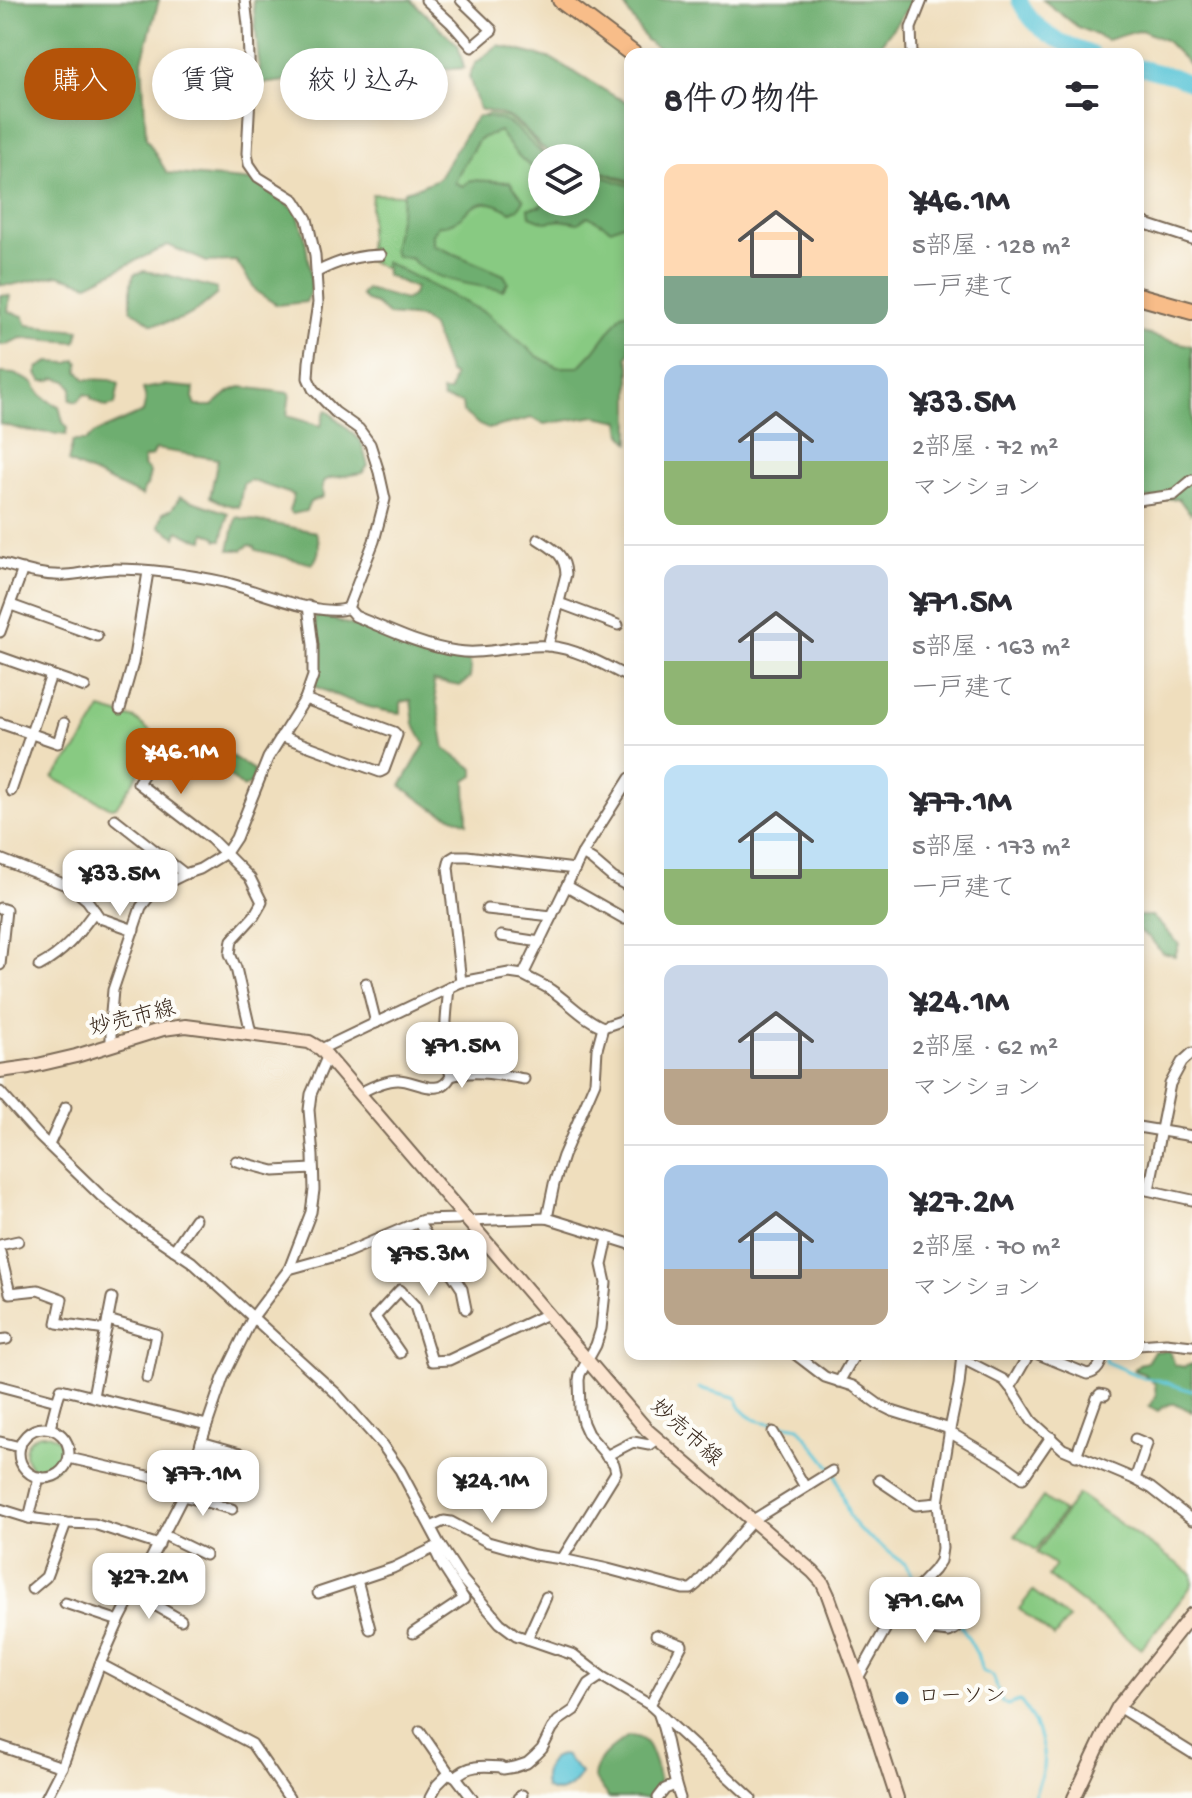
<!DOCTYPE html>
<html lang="ja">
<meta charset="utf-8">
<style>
:root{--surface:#fff;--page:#f2f2f3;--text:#2b2b33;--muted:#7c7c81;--line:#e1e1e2;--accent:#b45309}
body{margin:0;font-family:"Gochi Hand","Klee One",sans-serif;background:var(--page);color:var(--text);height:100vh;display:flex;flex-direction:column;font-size:30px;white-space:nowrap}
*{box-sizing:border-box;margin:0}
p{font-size:26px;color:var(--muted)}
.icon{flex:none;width:44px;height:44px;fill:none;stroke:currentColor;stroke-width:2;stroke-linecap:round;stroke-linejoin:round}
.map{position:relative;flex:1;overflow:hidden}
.sheet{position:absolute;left:624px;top:48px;width:520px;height:1312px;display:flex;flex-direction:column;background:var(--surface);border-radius:16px;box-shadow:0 4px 12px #0003}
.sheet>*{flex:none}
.guide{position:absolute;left:24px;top:48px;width:480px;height:72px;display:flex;gap:16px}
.controls{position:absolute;left:528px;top:144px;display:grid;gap:16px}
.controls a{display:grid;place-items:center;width:72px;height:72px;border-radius:50%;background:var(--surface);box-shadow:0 4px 12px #0003;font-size:40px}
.price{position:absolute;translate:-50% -68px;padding:0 18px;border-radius:16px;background:#fff;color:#222;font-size:26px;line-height:52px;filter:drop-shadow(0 2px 4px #0008)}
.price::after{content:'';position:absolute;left:50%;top:48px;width:24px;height:18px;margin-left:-12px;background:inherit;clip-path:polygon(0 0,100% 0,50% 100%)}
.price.active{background:var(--accent);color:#fff}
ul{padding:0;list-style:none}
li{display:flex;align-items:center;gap:24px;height:200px;padding:0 40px}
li+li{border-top:2px solid var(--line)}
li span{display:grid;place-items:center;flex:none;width:224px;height:160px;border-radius:16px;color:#555}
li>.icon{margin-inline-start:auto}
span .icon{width:96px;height:96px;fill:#fffc;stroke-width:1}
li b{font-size:34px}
h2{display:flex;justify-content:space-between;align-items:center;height:96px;padding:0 40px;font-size:34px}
.pill{padding:0 28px;border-radius:36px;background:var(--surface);box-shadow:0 4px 12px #0003;font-size:28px;line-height:72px}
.pill.active{background:var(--accent);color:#fff}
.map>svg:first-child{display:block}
</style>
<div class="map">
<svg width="1192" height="1798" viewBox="0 0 1192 1798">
<rect width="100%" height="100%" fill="#fdfcf7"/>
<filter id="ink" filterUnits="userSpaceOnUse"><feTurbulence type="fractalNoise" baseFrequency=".0125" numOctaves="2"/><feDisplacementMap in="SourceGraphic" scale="16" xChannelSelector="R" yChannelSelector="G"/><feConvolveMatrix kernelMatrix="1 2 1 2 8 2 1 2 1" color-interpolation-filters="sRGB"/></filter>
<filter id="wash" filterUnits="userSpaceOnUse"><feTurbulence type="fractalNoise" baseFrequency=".006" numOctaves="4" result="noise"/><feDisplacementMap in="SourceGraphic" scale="32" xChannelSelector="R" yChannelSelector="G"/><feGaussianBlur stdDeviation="1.8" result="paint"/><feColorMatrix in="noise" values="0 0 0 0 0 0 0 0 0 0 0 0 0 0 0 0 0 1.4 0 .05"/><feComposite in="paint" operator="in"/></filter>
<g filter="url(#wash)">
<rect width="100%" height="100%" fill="#efdebd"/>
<g fill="#88ca82" stroke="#627a50" stroke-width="2">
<polygon points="488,114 507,118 527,133 543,152 556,158 542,158 542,202 586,202 586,167 630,183 630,339 567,380 482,316 367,260 372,194 435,196 476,121"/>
<polygon points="101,709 135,719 161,740 116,807 111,808 53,778 79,746"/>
<circle cx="44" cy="1453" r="19"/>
<polygon points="1078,1494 1192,1574 1192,1584 1187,1592 1141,1649 1048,1576 1055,1565 1037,1553"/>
<polygon points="1043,1497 1063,1512 1036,1550 1015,1536"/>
<polygon points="1033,1591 1069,1619 1054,1637 1019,1609"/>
</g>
<g fill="#6eae70" stroke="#546c47" stroke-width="2">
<polygon points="0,0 159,0 142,60 146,138 167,173 253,181 297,211 305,237 312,287 306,302 277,305 257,292 236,261 207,262 168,245 88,284 58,275 11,285 0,285"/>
<polygon points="253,0 411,0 458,45 464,68 303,79 261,84"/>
<polygon points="624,0 914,0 873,54 667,54 646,40 625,7"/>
<polygon points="1043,0 1192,0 1192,67 1165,40 1141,30 1107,40 1078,27"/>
<path d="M498,45L552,59L616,97L630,103V181L586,166V158C578,158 568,159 560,157C539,152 529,128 510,118C501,113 489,112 479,109L469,76L475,64Z"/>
<path d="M478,116C486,117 496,118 504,121C522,128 532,149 549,158H542V174C523,164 511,148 499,131L479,139C471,154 461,165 455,183L463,186L470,180L510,182L524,200L518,209L511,212C467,184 468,229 438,225L433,234V245L504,275L508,282L503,290C479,286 427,280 412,259L396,256L393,250L404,191L416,188L438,179L472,123Z"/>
<polygon points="586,171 630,186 630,199 628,201 627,210 630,221 611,229 588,216 578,223 561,220 545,222 530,216 529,208 541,206 543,202 586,202"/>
<polygon points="385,262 486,313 537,356 557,367 579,367 594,351 622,314 630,312 630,352 627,357 630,365 630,443 622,434 620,421 596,416 544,424 532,418 488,429 479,425 463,412 462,403 443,399 442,392 450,392 454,375 449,373 432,327 421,318 388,315 376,304 366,301 361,295 366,289 405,300 413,295 415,288 386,275"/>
<path d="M144,271L167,275L217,289V294C193,315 184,322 152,324L140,315L131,310V284L134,274Z"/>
<polygon points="0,295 10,296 8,311 23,316 27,325 79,330 76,342 21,338 5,345 0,345"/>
<polygon points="1138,332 1192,346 1192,513 1190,514 1179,499 1138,498"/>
<polygon points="76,360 79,363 78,371 85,379 111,380 119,384 115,405 106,407 91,399 91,396 85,394 77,402 70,400 72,388 67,381 56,378 49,381 42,381 37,374 38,368 49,362 69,363"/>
<path d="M0,373L14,374L34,383C38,395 47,401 59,406L63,422L67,427L66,435L24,430L0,424Z"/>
<polygon points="163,385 194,388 193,398 196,406 212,406 230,391 241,387 290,393 287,416 321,426 324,414 327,410 361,441 368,466 362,473 331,478 324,481 322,487 323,497 310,502 306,511 293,514 289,511 294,495 250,480 243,484 239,507 225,504 210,497 218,459 156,449 152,456 144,458 143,466 150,472 147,486 144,489 142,496 68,462 73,441 86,441 95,433 143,412 146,399 143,389"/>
<polygon points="180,497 228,513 222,540 217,540 215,536 205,533 204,540 190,537 178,531 176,537 159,526 163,513 172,509"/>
<path d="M236,517L316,532C320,542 321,555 312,564L256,550L255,547L249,545L242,550H229Z"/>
<path d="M315,614L469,661L471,668L470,678L460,686L433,681L445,749L474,769V776L466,781L467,823L432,808L401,786L425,744L414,724L411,700L401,702V713C370,710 343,699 315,686Z"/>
<polygon points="209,735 217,740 222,750 255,771 251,784 243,787 208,759 211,751 206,742"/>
<polygon points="1138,916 1152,916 1179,944 1175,956 1162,953 1150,938 1138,930"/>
<path d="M1154,1351H1170L1175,1365L1184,1367L1192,1364V1412C1177,1404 1173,1399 1158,1411L1149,1406L1156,1396L1155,1384L1144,1374L1134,1370L1139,1364L1147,1362Z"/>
<path d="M628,1736C635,1736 641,1737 646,1743C651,1749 662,1779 658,1787C657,1791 653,1794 650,1798H608L606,1793L594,1778C595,1758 613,1748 628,1736Z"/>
</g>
<path fill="#5dc6d8" stroke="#4c787b" stroke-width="2" d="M561,1755L565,1756L581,1773C573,1787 560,1798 545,1788C542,1774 545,1759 561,1755Z"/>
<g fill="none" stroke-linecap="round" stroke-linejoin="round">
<g stroke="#5dc6d8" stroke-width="3">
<polyline points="1105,1358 1106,1362 1144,1378 1158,1380 1192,1391"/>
<path d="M700,1388L734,1397L737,1399C745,1428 776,1421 799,1427L835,1473L849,1515L856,1526L862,1532L905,1564L915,1580L929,1586L947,1614L962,1627L977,1654L982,1671L993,1676L1002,1702L1007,1705L1020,1701C1034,1718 1046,1745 1043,1767C1041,1777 1037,1788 1034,1798"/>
</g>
<g stroke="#5dc6d8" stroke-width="16">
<path d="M1019,0C1034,32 1060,43 1092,54"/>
<polyline points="1138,67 1173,76 1192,84"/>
</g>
</g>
</g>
<g filter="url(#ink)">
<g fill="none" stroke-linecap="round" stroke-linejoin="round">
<defs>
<g id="street">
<polyline points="245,0 248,25 250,95 247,153 249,164 258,177 295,200 307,219 315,255 318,303 309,362 308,378 313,389 335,412 359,429 370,444 379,472 385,499 374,541 348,608"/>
<polyline points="426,0 452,24 472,47 492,30 461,0"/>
<polyline points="912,54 911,28 922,0"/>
<polyline points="1138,219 1149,225 1192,239"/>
<path d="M317,272C336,262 359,255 381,255"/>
<polyline points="1138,500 1174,495 1192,480"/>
<path d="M538,539C553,549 565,554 566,574L548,646"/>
<path d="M0,563C21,569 44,577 66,575C82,574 98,569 114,569C148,569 191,575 224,582C253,589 322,619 348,608"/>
<polyline points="559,603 618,625"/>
<polyline points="11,605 97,636"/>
<path d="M348,608L355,616C387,629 421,646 456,651C487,656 518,643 549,646C578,649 604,665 630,678"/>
<polyline points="0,632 23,569"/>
<polyline points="0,657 85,687"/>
<polyline points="120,709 133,663 148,572"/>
<polyline points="0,723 58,743 64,723"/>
<polyline points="281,736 380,772 384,770 397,735 394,732 305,699"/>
<polyline points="201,764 167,738 138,783 211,839 250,878 262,902 254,916 232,940 230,954 236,968 251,1033"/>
<polyline points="11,791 51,675"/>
<polyline points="115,819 185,874"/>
<polyline points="582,854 592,860 613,878 630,887"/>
<polyline points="0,859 71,887 87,900 100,918 134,930"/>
<polyline points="567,886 625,919"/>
<polyline points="0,908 6,910 0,965"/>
<polyline points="487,909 552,916"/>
<polyline points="501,936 540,942"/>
<path d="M39,966C65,952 78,934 95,911"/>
<path d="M523,975C532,980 542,984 551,990C569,1002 583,1019 603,1027L630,1018"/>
<polyline points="461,982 448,867 450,859 455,856 467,856 575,869"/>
<polyline points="366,983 376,1023"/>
<polyline points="111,1045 111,1013 113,990 141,907 155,889 185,874 200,869 226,853 236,838 268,758 305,699 313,676 313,645 308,606"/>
<polyline points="321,1049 461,982 509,973 523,975 582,854 630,778"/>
<path d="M451,1076C475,1069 500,1075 524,1079"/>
<polyline points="0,1092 40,1137 101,1196 137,1225 192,1262 337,1394 383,1446 400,1470 440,1545 462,1579 500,1623 516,1635 574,1655 601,1676 650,1705 751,1798"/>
<path d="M360,1093C371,1087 385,1080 398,1080C416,1080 439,1099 451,1076C442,1048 446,1016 449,988"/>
<polyline points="1138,1127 1192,1136"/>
<polyline points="49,1145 66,1107"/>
<polyline points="236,1161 274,1171 313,1169"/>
<polyline points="1138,1188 1192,1200"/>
<polyline points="1149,1190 1170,1084 1182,1062 1192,1053"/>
<polyline points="547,1218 554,1184 563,1156 595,1082 597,1049 603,1027"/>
<polyline points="468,1221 547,1218 630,1244"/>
<polyline points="418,1222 462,1289 466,1309"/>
<polyline points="608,1238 602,1265 606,1283 601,1329 596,1345 580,1374 579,1380 580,1409 583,1423 588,1434 614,1464 616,1472 562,1559 608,1569 683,1589 691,1589 697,1584 753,1520 832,1471"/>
<polyline points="0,1245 18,1241"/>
<polyline points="174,1250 195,1219"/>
<polyline points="0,1252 10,1293 38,1290 62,1299 57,1323 106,1330"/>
<polyline points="289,1269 343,1254 423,1220 458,1219 464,1216"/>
<polyline points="108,1320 156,1334 147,1378"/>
<polyline points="0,1340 7,1339"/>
<polyline points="1138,1345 1166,1343 1192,1346"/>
<polyline points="400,1353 375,1317 400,1290 415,1306 432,1361 449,1360 547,1314"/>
<polyline points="795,1354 825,1377 853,1386 878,1404 892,1411 950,1429"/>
<path d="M1038,1354L1087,1374C1098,1373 1101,1363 1104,1354"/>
<polyline points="961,1358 1004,1380 1013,1391 1032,1421 1063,1449 1132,1478 1151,1488 1192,1520"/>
<polyline points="839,1382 855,1354"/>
<polyline points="0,1386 57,1401 61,1389 207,1425"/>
<polyline points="1010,1387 1029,1354"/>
<polyline points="93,1396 112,1298"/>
<circle cx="44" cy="1453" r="25"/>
<polyline points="50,1428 57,1401"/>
<polyline points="773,1432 805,1487"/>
<polyline points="949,1432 1002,1463 1023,1478 1051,1437"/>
<polyline points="1135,1439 1147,1444 1135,1479"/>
<polyline points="0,1442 20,1447"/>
<polyline points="201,1442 240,1453"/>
<polyline points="606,1456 633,1442 649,1445 657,1439"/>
<polyline points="1076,1456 1097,1398 1100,1394 1105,1395"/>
<polyline points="69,1458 187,1485"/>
<polyline points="879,1480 916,1505 938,1503"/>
<polyline points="183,1496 232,1509"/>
<polyline points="0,1509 29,1518 66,1523 94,1524 159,1545"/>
<polyline points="29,1518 39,1477"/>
<polyline points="431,1527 444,1521 451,1522 488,1542 534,1555 562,1559"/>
<polyline points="164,1535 205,1555"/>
<polyline points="357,1580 370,1629"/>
<polyline points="32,1589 46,1577 66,1523"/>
<polyline points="134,1593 181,1620"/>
<polyline points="318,1593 393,1568 440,1545"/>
<polyline points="65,1603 119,1621"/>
<polyline points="892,1616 932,1630 949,1632 955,1629"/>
<polyline points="413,1633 464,1599 442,1565 434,1548"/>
<polyline points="527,1639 546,1597"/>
<polyline points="100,1664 252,1744 289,1798"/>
<polyline points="858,1678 896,1610 934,1570 940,1561 942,1548 938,1503 950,1429 959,1385 962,1354"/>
<polyline points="650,1705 682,1645 656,1635"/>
<polyline points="1118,1707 1192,1753"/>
<path d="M659,1715C669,1742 670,1771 680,1798"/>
<polyline points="420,1731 449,1773 456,1777 472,1798"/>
<polyline points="0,1746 62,1767"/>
<path d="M456,1777C468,1764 485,1766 501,1767L503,1769L515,1767L527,1763L536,1755L542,1749L552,1729L558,1721L574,1710L589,1684L601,1676"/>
<polyline points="46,1798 62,1767 100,1664 119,1621 183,1496 223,1378 253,1317 289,1269 311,1212 314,1190 313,1156 309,1110 311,1094 328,1055"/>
<polyline points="430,1798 437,1785 449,1773"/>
<polyline points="518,1798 522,1795"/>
<polyline points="658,1798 665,1789 675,1785"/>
</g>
<g id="secondary">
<polyline points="0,1071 29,1067 76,1056 163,1029 186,1026 309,1042 321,1049 647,1430 813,1572 822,1582 828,1595 858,1678 897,1798"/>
<polyline points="1074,1798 1109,1724 1118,1707 1192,1614"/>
</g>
<g id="highway">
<polyline points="561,0 633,54"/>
<polyline points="1138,296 1192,311"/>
</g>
</defs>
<use href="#street" stroke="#7a6956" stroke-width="13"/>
<use href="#secondary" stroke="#7a6956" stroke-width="16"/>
<use href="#highway" stroke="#7a6956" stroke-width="20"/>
<use href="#street" stroke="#fff" stroke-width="9"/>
<use href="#secondary" stroke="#fce5d0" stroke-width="12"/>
<use href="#highway" stroke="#f8bd89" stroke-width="16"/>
</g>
</g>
<circle fill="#1f6fb2" stroke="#fdfcf7" stroke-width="3" cx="902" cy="1698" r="8"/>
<g text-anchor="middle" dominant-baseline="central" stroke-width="8" stroke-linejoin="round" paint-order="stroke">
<g font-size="22" fill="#3b2a1e" stroke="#fdfcf7">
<text transform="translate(133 1020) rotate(-14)">妙売市線</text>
<text transform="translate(685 1434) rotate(42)">妙売市線</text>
</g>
<g font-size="22" fill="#3b2a1e" stroke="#fdfcf7" text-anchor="start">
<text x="918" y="1698">ローソン</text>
</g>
</g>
</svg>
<div class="controls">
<a><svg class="icon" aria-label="layers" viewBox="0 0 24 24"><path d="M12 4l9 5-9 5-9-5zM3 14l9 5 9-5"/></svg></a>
</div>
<b class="price active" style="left:181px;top:796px">¥46.1M</b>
<b class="price" style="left:120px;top:918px">¥33.5M</b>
<b class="price" style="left:462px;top:1090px">¥71.5M</b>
<b class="price" style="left:429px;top:1298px">¥75.3M</b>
<b class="price" style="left:203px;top:1518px">¥77.1M</b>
<b class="price" style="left:492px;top:1525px">¥24.1M</b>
<b class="price" style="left:149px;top:1621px">¥27.2M</b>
<b class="price" style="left:925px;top:1645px">¥71.6M</b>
<div class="guide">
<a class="pill active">購入</a>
<a class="pill">賃貸</a>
<a class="pill">絞り込み</a>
</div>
<section class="sheet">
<h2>8件の物件<svg class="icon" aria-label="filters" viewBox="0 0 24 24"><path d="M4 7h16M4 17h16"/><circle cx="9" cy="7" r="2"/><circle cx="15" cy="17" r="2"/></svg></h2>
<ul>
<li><span style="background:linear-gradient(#ffd9b3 70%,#7fa58c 0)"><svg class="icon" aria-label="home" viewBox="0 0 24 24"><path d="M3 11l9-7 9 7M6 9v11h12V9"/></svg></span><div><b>¥46.1M</b><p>5部屋 · 128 m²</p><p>一戸建て</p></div></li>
<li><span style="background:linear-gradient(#a9c7e8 60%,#8fb573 0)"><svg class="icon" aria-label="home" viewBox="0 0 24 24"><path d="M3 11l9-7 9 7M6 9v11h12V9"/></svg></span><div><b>¥33.5M</b><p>2部屋 · 72 m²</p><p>マンション</p></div></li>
<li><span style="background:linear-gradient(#c9d6e8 60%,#8fb573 0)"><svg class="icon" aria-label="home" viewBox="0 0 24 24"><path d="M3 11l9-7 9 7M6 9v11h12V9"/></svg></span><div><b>¥71.5M</b><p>5部屋 · 163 m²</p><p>一戸建て</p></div></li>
<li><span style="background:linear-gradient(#bfe0f5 65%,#8fb573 0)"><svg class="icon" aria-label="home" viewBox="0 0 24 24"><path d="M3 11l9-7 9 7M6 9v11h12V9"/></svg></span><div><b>¥77.1M</b><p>5部屋 · 173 m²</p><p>一戸建て</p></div></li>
<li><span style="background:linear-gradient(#c9d6e8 65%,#b9a48a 0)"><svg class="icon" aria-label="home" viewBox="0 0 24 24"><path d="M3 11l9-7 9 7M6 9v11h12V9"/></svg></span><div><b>¥24.1M</b><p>2部屋 · 62 m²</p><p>マンション</p></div></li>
<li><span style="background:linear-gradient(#a9c7e8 65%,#b9a48a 0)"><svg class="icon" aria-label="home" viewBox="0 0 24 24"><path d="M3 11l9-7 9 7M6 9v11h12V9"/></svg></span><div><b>¥27.2M</b><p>2部屋 · 70 m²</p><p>マンション</p></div></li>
</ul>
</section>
</div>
